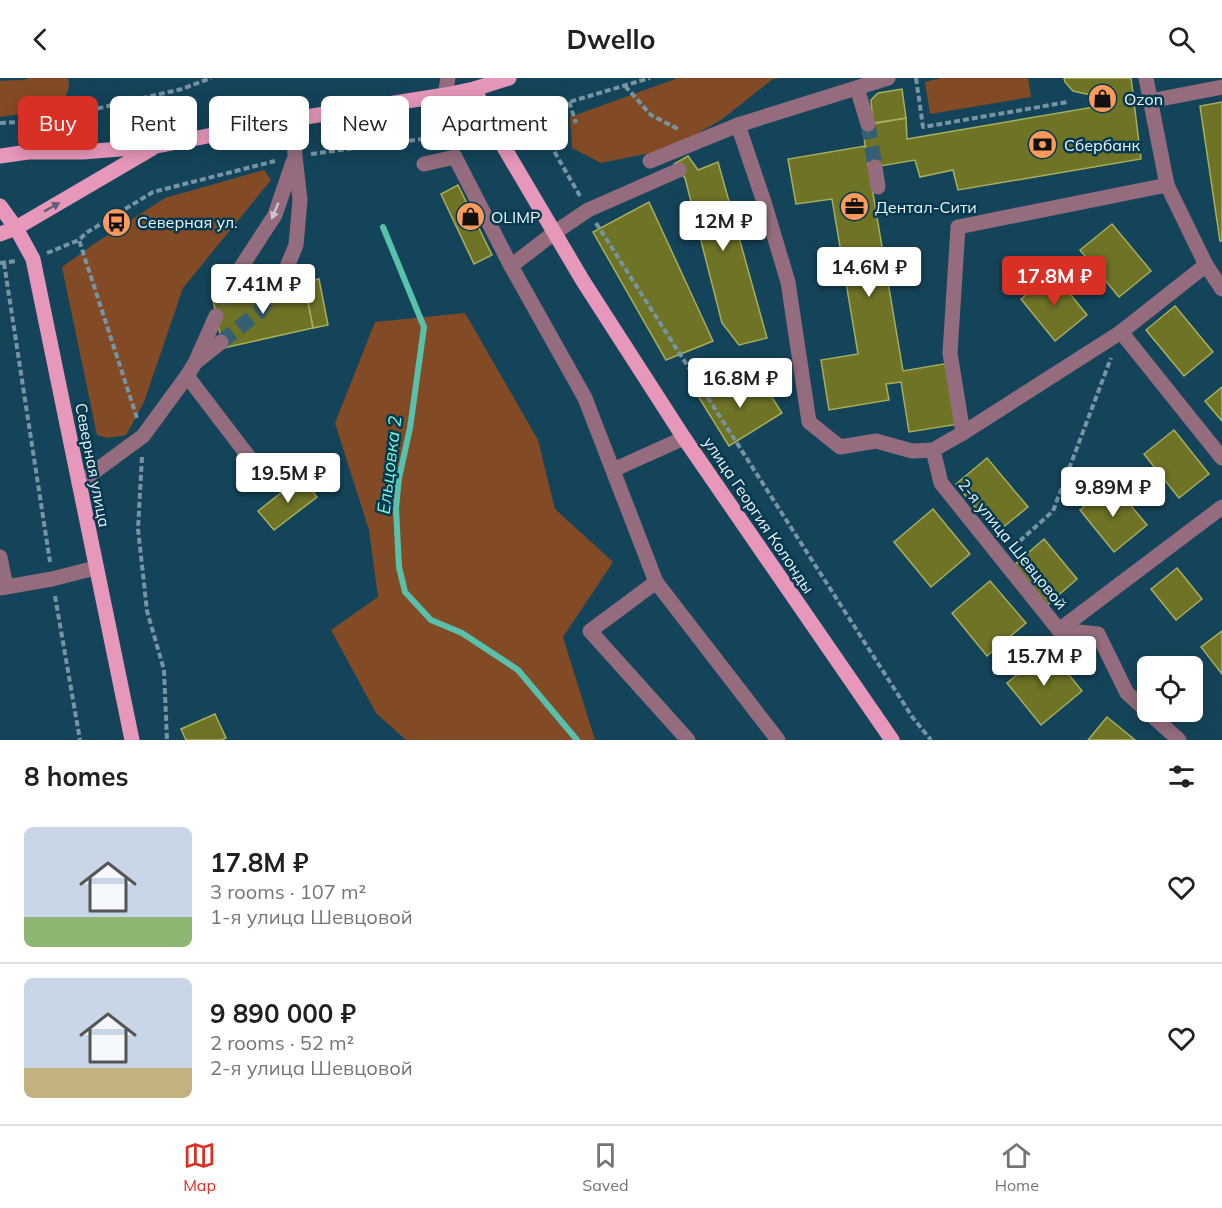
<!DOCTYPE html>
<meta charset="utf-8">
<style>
:root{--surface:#fff;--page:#f2f2f2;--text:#202124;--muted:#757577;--line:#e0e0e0;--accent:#d93025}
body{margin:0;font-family:Mulish,sans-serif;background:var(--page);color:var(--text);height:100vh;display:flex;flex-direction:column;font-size:22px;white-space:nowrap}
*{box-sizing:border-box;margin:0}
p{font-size:20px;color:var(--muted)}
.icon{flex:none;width:33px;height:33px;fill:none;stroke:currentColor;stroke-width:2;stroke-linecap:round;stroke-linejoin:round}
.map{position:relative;height:662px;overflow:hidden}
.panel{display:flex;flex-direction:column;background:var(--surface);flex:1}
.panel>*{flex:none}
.guide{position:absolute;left:18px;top:18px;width:600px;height:54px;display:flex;gap:12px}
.buttons{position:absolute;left:1137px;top:578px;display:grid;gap:12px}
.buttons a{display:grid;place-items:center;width:66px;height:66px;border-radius:9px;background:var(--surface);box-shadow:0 3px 15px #0003;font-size:30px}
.price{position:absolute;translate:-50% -51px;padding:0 14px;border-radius:6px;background:#fff;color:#222;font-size:20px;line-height:39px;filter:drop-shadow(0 2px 3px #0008)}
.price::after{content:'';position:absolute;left:50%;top:36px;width:18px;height:14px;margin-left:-9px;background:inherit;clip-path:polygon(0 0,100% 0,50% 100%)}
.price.selected{background:var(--accent);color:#fff}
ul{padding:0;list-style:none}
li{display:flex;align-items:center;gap:18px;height:150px;padding:0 24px}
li+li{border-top:2px solid var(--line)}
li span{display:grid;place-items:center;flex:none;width:168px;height:120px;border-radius:9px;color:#555}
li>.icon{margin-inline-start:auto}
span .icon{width:72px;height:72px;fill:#fffc;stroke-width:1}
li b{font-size:26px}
h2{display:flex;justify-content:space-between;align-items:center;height:72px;padding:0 24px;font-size:26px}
.chip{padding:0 21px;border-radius:9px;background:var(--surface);box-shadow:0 3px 15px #0003;font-size:21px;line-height:54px}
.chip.selected{background:var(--accent);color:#fff}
header{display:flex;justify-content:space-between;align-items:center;height:78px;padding:0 24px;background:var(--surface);font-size:27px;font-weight:700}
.dock{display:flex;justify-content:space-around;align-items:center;height:84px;border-top:2px solid var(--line);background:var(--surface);font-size:16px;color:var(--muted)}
.dock a{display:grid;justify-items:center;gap:3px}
.dock .selected{color:var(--accent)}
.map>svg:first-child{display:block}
</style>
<header><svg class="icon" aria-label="back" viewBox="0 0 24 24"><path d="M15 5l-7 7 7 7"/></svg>Dwello<svg class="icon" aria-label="search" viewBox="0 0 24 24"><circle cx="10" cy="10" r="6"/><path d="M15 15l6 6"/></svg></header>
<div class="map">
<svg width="1222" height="662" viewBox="0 0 1222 662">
<rect width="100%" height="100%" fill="#14445a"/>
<g fill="#834b25">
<path d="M29,0H68L69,9L65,21L51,23L36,34L0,39V3C10,1 21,4 29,0Z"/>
<polygon points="678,0 781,0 773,1 721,42 670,71 601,85 572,70 570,39"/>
<polygon points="941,0 1028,0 1031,19 930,36 925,4"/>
<polygon points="264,92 271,102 183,210 144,324 126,357 108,360 97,357 62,189 94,166 165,120"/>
<polygon points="465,235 538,362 555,431 613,484 563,559 595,662 406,662 376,635 331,552 378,519 369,452 335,345 375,244"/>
</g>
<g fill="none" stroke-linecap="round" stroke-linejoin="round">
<polyline stroke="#57c1ac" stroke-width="6" points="383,149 424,249 410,350 399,400 396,430 399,489 405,514 431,542 462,555 518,592 577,662"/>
</g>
<g fill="#6f7326" stroke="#a8ae5c" stroke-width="1.5">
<polygon points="1064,0 1131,0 1141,81 958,112 953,92 920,99 915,82 869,90 862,48 906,40 907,61 1100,28 1098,15 1086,16 1073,13 1065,4"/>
<polygon points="902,11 906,40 873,45 871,22 878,15"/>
<polygon points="1222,24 1222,163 1220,163 1200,28"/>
<polygon points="865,68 903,293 949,285 959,346 909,354 901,304 886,306 889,322 829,332 821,282 858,276 832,121 796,126 788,81"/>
<polygon points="688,78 698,92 718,84 767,260 739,267 722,245 685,100 674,86"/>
<polygon points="458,107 492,177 474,186 441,116"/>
<polygon points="649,124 713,263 666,282 593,154"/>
<polygon points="1112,146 1151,193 1119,219 1080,172"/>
<polygon points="1053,195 1087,237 1055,263 1021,221"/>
<polygon points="319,201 328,247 313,250 304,204"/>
<polygon points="304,204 313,250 223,270 213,222"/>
<polygon points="1175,228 1213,274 1184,298 1146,252"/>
<polygon points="759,299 782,335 729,368 698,318 712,309 737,313"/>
<polygon points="1222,309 1222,343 1205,323"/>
<polygon points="1174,352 1209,396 1179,420 1144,376"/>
<polygon points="987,380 1028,429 996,455 956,406"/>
<polygon points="301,399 317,419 274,452 258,433"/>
<polygon points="1112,405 1147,447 1114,474 1080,432"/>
<polygon points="933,431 970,476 931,509 894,464"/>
<polygon points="1044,461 1077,501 1046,528 1013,488"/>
<polygon points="1177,490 1202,521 1176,542 1151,511"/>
<polygon points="990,503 1026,545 987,578 952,535"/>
<polygon points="1222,553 1222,596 1201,569"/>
<polygon points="1048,571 1082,613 1041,647 1007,605"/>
<polygon points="215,636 226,660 222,662 186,662 181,651"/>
<polygon points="1107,639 1135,662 1088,662"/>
</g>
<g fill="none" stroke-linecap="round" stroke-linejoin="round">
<g stroke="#355f72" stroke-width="15" stroke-dasharray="15 8" stroke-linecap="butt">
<polyline points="868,46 875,89"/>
<polyline points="221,264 259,234 276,210"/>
</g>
<g stroke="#7694a2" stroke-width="4" stroke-dasharray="6 3" stroke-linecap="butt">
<polyline points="916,0 923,49 1068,24"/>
<polyline points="625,8 651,37 680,52"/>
<polyline points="569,24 576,45"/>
<polyline points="0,45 43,43 182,11 211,0"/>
<polyline points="311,76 459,56 481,63"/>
<polyline points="580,118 543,54 553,33 569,24 650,0"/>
<polyline points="596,145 913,640 931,662"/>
<polyline points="47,175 79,162"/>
<polyline points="0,185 17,183"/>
<polyline points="4,185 50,484"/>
<polyline points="137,340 79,162 86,155 153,114 275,83"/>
<polyline points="142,379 138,451 147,533 164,592 167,662"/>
<polyline points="1013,469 1053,433 1111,280"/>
<polyline points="55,518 80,662"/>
</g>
<g stroke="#946c7d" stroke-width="15">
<polyline points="888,0 738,47 764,124 788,204 809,344 840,369 876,363 912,373 933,372 963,355 950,275 958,149 1167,107"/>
<polyline points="1146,0 1167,107 1206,187 1222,211"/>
<polyline points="857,10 868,46"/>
<polyline points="445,17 448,0"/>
<polyline points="1150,23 1222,9"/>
<polyline points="650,83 738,47"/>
<polyline points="424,86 455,79 511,188 585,320 656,504 778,662"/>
<polyline points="875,89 878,109"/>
<polyline points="1206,187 1121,254 1222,380"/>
<polyline points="511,188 554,155 588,132 679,92"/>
<polyline points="232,203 282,201"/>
<polyline points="276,210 282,201 296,167 300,122 295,78 293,41"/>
<polyline points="224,220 232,203 275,137 293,84"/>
<polyline points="197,283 221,264"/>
<polyline points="187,298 255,387"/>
<polyline points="963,355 1121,254"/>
<polyline points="933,372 941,405 1059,552 1098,556 1127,615 1179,662"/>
<polyline points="613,392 684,360"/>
<polyline points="79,405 143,358 187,298 195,285 216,238"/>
<polyline points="0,479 6,509"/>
<polyline points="656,504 590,553 688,662"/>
<polyline points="0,510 52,501 95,490"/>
<polyline points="1059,552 1222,429"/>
</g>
<g stroke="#e797ba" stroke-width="15">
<polyline points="474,11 505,71 583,203 684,360 892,662"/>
<polyline points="0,78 28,74 83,74 157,68 293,41 445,17 474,11 509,0"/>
<polyline points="0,128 16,150 33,181 132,662"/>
<polyline points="0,156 16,150 151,71"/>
</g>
</g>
<defs><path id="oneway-solid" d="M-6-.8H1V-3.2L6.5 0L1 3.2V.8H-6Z" transform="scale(1.5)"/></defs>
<use fill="#5f5f7a" href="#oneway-solid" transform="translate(52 129) rotate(-29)"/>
<use fill="#cec5ce" href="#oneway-solid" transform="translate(275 133) rotate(113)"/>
<defs>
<symbol id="shop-disc" viewBox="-11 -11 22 22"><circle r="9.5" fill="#ff9b5a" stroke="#05394f"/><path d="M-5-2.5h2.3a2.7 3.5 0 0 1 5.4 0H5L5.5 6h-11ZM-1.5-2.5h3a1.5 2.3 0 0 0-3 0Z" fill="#111"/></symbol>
<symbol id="bank-disc" viewBox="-11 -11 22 22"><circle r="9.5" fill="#ff9b5a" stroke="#05394f"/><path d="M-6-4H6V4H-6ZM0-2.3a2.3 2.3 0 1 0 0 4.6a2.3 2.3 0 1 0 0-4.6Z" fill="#111"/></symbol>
<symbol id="office-disc" viewBox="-11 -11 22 22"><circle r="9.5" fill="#ff9b5a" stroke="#05394f"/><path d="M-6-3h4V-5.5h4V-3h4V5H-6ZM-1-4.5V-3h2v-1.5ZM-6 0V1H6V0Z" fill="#111"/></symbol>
<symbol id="bus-disc" viewBox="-11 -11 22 22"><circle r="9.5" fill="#ff9b5a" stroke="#05394f"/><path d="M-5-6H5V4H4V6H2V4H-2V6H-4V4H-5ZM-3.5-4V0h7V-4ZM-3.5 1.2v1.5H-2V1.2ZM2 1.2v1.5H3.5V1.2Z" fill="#111"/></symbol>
</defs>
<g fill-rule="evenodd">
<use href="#shop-disc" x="1086" y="4" width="33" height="33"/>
<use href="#bank-disc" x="1026" y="50" width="33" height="33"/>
<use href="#office-disc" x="838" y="112" width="33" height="33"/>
<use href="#shop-disc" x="454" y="122" width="33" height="33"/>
<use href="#bus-disc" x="100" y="128" width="33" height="33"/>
</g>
<g text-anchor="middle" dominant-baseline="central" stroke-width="5" stroke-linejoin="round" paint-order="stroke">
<g font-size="16" fill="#edf5fa" stroke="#05394f" text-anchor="start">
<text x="1124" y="21">Ozon</text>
<text x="1064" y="67">Сбербанк</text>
<text x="875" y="129">Дентал-Сити</text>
<text x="491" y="139">OLIMP</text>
<text x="137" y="144">Северная ул.</text>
</g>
<g font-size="16" fill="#edf5fa" stroke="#05394f">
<text transform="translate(93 387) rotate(79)">Северная улица</text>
<text transform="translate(759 437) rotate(56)">улица Георгия Колонды</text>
<text transform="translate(1013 466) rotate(51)">2-я улица Шевцовой</text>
</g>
<g font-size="18" font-style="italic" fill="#7efad6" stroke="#05394f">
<text transform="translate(389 387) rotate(-83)">Ельцовка 2</text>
</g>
</g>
</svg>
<div class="buttons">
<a><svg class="icon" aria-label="locate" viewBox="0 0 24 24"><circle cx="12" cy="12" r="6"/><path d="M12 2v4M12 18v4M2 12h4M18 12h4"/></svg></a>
</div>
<b class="price" style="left:723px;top:174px">12M ₽</b>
<b class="price" style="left:869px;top:220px">14.6M ₽</b>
<b class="price selected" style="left:1054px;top:229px">17.8M ₽</b>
<b class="price" style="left:263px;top:237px">7.41M ₽</b>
<b class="price" style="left:740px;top:331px">16.8M ₽</b>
<b class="price" style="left:288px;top:426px">19.5M ₽</b>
<b class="price" style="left:1113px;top:440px">9.89M ₽</b>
<b class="price" style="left:1044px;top:609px">15.7M ₽</b>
<div class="guide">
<a class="chip selected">Buy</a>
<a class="chip">Rent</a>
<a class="chip">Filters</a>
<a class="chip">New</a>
<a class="chip">Apartment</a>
</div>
</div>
<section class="panel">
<h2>8 homes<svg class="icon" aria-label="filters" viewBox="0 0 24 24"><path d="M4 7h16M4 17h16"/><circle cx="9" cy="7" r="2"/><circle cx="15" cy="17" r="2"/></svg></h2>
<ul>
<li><span style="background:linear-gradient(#c9d6e8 75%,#8fb573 0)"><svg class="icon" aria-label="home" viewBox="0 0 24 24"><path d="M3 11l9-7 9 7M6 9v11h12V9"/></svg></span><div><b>17.8M ₽</b><p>3 rooms · 107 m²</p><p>1-я улица Шевцовой</p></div><svg class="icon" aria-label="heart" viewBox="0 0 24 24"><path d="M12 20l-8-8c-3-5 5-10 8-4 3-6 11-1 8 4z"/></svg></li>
<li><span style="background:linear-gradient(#c9d6e8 75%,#c2b280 0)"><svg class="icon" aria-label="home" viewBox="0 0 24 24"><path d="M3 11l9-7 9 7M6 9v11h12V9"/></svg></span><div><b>9 890 000 ₽</b><p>2 rooms · 52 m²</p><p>2-я улица Шевцовой</p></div><svg class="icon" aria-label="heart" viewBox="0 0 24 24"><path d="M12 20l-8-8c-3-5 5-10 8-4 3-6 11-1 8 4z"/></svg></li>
</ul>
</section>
<nav class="dock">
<a class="selected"><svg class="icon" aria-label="map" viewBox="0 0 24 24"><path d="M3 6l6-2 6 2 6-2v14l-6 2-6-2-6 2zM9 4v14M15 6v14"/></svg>Map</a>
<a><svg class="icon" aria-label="saved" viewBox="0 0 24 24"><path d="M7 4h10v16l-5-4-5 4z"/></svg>Saved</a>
<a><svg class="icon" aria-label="home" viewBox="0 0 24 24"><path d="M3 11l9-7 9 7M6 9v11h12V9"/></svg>Home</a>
</nav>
